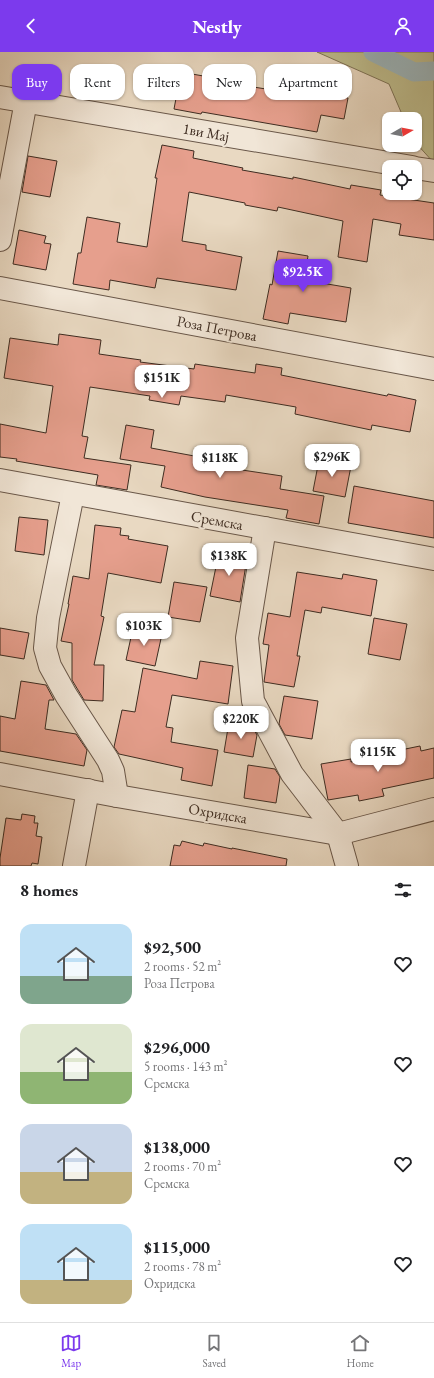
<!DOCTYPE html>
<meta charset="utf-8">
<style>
:root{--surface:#fff;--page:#f2f2f2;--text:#202124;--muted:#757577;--line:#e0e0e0;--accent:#7c3aed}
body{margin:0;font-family:"EB Garamond",serif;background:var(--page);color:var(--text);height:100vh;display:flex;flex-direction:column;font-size:15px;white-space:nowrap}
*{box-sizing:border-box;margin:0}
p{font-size:13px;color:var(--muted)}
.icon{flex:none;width:22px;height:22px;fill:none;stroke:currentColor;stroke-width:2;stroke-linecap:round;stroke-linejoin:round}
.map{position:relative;height:814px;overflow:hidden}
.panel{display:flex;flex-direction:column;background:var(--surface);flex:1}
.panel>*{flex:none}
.top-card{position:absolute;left:12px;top:12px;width:410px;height:36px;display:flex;gap:8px}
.needle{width:26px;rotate:81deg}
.fabs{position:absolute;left:382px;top:60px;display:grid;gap:8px}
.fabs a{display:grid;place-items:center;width:40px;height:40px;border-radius:8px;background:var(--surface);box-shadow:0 1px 3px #0004;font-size:20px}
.price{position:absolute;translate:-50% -34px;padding:0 9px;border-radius:8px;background:#fff;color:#222;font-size:13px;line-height:26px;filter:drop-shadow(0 1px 2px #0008)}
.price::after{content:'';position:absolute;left:50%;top:24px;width:12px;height:9px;margin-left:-6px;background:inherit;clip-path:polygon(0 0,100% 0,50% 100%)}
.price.selected{background:var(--accent);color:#fff}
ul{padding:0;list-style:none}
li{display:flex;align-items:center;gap:12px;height:100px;padding:0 20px}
li span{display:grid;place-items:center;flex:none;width:112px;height:80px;border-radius:12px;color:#555}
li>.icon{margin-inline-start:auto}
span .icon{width:48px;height:48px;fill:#fffc;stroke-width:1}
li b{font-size:17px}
h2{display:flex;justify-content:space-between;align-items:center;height:48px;padding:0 20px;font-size:17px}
.pill{padding:0 14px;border-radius:12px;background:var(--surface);box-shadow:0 1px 3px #0004;font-size:14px;line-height:36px}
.pill.selected{background:var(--accent);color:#fff}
header{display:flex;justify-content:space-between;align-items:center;height:52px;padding:0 20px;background:var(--accent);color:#fff;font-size:18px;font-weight:800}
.tab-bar{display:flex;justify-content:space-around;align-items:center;height:56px;border-top:1px solid var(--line);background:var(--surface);font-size:11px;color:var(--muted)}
.tab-bar a{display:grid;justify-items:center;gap:2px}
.tab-bar .selected{color:var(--accent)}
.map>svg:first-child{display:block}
</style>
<header><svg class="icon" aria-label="back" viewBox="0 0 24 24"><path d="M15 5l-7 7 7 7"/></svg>Nestly<svg class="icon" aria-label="person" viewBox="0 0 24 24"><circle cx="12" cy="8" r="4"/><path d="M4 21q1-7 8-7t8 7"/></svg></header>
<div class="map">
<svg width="434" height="814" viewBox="0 0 434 814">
<rect width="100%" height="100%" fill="#e9d9c2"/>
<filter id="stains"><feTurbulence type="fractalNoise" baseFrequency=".005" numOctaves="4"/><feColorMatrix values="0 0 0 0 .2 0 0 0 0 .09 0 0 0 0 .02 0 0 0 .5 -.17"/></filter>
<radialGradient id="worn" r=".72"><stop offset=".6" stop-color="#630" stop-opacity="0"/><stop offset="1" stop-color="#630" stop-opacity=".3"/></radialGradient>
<polygon fill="#bebd8e" stroke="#7e7458" points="317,0 434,0 434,111 415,90 415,67 404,67 389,32"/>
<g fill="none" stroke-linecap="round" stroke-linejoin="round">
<polyline stroke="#9cb7be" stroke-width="19" points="373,0 414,20 434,19"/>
</g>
<g fill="#e69f8d" stroke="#3e2c21">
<polygon points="181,20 220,27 221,21 249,27 247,34 304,43 305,38 348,46 344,67 321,63 317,80 202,60 201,62 174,57"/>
<polygon points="162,93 194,99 193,106 243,116 242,118 293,127 293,125 350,137 351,133 381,138 380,143 434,151 434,188 399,183 401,172 373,167 367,210 338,205 343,169 278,155 277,159 245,153 245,151 189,140 182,189 206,193 206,198 242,205 236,238 157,226 155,236 110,228 109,238 73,232 78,201 81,201 87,165 120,171 117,190 147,195 157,126 155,126"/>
<polygon points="28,104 57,109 50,145 22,140"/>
<polygon points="19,178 46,184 44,191 51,192 46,218 13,212"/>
<polygon points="278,199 308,204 304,228 351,236 346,270 290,261 288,272 263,267 270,232 272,233"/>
<polygon points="59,282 101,288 99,302 141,308 140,310 194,317 195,312 255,321 256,312 282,316 281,323 387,344 388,342 416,348 410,380 372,373 371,378 295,362 296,355 226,343 225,350 181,344 179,353 149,348 150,344 90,335 82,384 88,385 84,406 131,413 127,438 96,433 98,423 16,409 17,407 0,405 0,372 46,381 53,334 4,326 10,286 58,293"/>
<polygon points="126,373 154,378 151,396 243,413 242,418 282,424 280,437 324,444 319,472 286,466 288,458 205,445 161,435 165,414 120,407"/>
<polygon points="319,408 351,414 345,445 313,439"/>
<polygon points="354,434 434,449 434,486 348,471"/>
<polygon points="19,465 48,468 44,503 15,499"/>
<polygon points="95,473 121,476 120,483 129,484 128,487 168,494 161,531 108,521 101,564 104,565 94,613 104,613 103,649 84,648 72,628 72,591 61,589 69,552 68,552 73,524 89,527"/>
<polygon points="219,500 247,506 240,550 210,544"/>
<polygon points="297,520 342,527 343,522 377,528 371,564 322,555 321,561 305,558 297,604 300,604 294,635 264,630 269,593 263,592 268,561 290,565"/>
<polygon points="174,530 207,535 200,570 168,565"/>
<polygon points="374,566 407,572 400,608 368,602"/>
<polygon points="0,576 29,581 24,607 0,603"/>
<polygon points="133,576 162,582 155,614 126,608"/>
<polygon points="200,609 233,614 228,652 172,643 166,675 173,676 171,690 218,698 212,734 181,728 183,716 119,702 114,695 122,658 135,660 143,616 197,627"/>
<polygon points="21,629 46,633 54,648 49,648 45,677 76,682 87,698 84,714 0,699 0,664 15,667"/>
<polygon points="284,644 318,649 312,687 285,683 279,672"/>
<polygon points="229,670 252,674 257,683 253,705 224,700"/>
<polygon points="420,694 421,699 434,696 434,726 382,737 384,744 359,749 358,743 328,748 321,712 351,707 351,710 387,703 386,701"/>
<polygon points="248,713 275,717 280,725 276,751 244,746"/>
<polygon points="22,762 35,764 34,771 38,771 36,784 42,785 38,812 32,811 31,814 0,814 0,806 6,766 21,768"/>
<polygon points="182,789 203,794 204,791 232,797 232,796 287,807 286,814 170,814 174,793 180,794"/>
</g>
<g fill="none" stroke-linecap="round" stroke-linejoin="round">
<defs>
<g id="minor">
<polyline points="0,45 412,115"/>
<polyline points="415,116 434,119"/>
<polyline points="0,188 26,49"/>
<polyline points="0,236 434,317"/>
<polyline points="0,428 434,507"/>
<polyline points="73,442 48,566 45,596 50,614 66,643 108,708 113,719 117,744"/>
<polyline points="265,476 247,586 253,649 292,722 338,782 347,814"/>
<polyline points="0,722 117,744 338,782 434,757"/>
<polyline points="74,814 88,738"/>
</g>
</defs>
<use href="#minor" stroke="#695749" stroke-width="24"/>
<use href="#minor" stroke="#f1e6d7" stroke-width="22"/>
</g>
<g text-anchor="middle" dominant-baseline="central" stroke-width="4" stroke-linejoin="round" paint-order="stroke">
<g font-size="15" fill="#3e2c21" stroke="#f1e6d7">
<text transform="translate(206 80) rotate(10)">1ви Мај</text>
<text transform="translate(217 276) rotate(11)">Роза Петрова</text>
<text transform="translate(217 468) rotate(10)">Сремска</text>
<text transform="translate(218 761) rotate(10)">Охридска</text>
</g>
</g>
<rect width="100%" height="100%" filter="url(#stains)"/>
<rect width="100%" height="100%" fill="url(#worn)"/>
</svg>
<div class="fabs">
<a><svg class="needle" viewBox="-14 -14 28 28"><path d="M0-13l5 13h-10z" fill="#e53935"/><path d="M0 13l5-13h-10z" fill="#757577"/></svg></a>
<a><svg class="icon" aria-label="locate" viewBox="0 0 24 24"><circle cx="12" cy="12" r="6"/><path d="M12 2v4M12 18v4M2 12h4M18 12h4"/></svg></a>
</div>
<b class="price selected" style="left:303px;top:241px">$92.5K</b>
<b class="price" style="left:162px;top:347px">$151K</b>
<b class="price" style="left:332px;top:426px">$296K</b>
<b class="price" style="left:220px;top:427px">$118K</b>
<b class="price" style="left:229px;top:525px">$138K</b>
<b class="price" style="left:144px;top:595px">$103K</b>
<b class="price" style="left:241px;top:688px">$220K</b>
<b class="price" style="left:378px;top:721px">$115K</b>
<div class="top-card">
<a class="pill selected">Buy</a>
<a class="pill">Rent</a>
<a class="pill">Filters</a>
<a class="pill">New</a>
<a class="pill">Apartment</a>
</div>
</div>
<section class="panel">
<h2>8 homes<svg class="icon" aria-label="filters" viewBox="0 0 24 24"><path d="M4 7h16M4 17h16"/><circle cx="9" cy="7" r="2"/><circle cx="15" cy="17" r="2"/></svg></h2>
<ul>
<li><span style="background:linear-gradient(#bfe0f5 65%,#7fa58c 0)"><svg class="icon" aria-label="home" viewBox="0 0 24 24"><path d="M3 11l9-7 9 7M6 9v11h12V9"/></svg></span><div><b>$92,500</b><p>2 rooms · 52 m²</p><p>Роза Петрова</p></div><svg class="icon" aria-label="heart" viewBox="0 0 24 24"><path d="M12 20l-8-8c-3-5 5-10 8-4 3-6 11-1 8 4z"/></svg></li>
<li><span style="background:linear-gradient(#dfe7d0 60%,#8fb573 0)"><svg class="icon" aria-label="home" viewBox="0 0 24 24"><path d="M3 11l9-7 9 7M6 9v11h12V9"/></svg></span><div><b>$296,000</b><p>5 rooms · 143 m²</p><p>Сремска</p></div><svg class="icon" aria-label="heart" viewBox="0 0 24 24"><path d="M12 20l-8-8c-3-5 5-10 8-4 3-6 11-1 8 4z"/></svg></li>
<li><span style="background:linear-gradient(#c9d6e8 60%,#c2b280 0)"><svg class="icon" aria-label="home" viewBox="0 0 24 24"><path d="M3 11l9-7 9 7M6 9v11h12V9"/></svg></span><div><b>$138,000</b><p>2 rooms · 70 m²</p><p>Сремска</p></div><svg class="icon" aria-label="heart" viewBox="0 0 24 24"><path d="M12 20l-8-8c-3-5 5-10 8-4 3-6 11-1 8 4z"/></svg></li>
<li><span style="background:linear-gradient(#bfe0f5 70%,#c2b280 0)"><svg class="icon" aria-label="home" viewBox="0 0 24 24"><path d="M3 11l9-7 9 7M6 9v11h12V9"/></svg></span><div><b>$115,000</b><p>2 rooms · 78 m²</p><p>Охридска</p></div><svg class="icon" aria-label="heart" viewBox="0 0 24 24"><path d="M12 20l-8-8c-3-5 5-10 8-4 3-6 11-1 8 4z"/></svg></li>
</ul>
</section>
<nav class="tab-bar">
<a class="selected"><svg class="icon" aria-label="map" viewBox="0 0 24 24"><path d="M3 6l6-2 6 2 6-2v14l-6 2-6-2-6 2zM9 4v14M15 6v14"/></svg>Map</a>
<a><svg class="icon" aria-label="saved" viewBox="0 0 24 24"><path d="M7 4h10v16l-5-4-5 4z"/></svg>Saved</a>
<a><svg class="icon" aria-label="home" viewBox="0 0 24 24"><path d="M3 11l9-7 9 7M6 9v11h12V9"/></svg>Home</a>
</nav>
